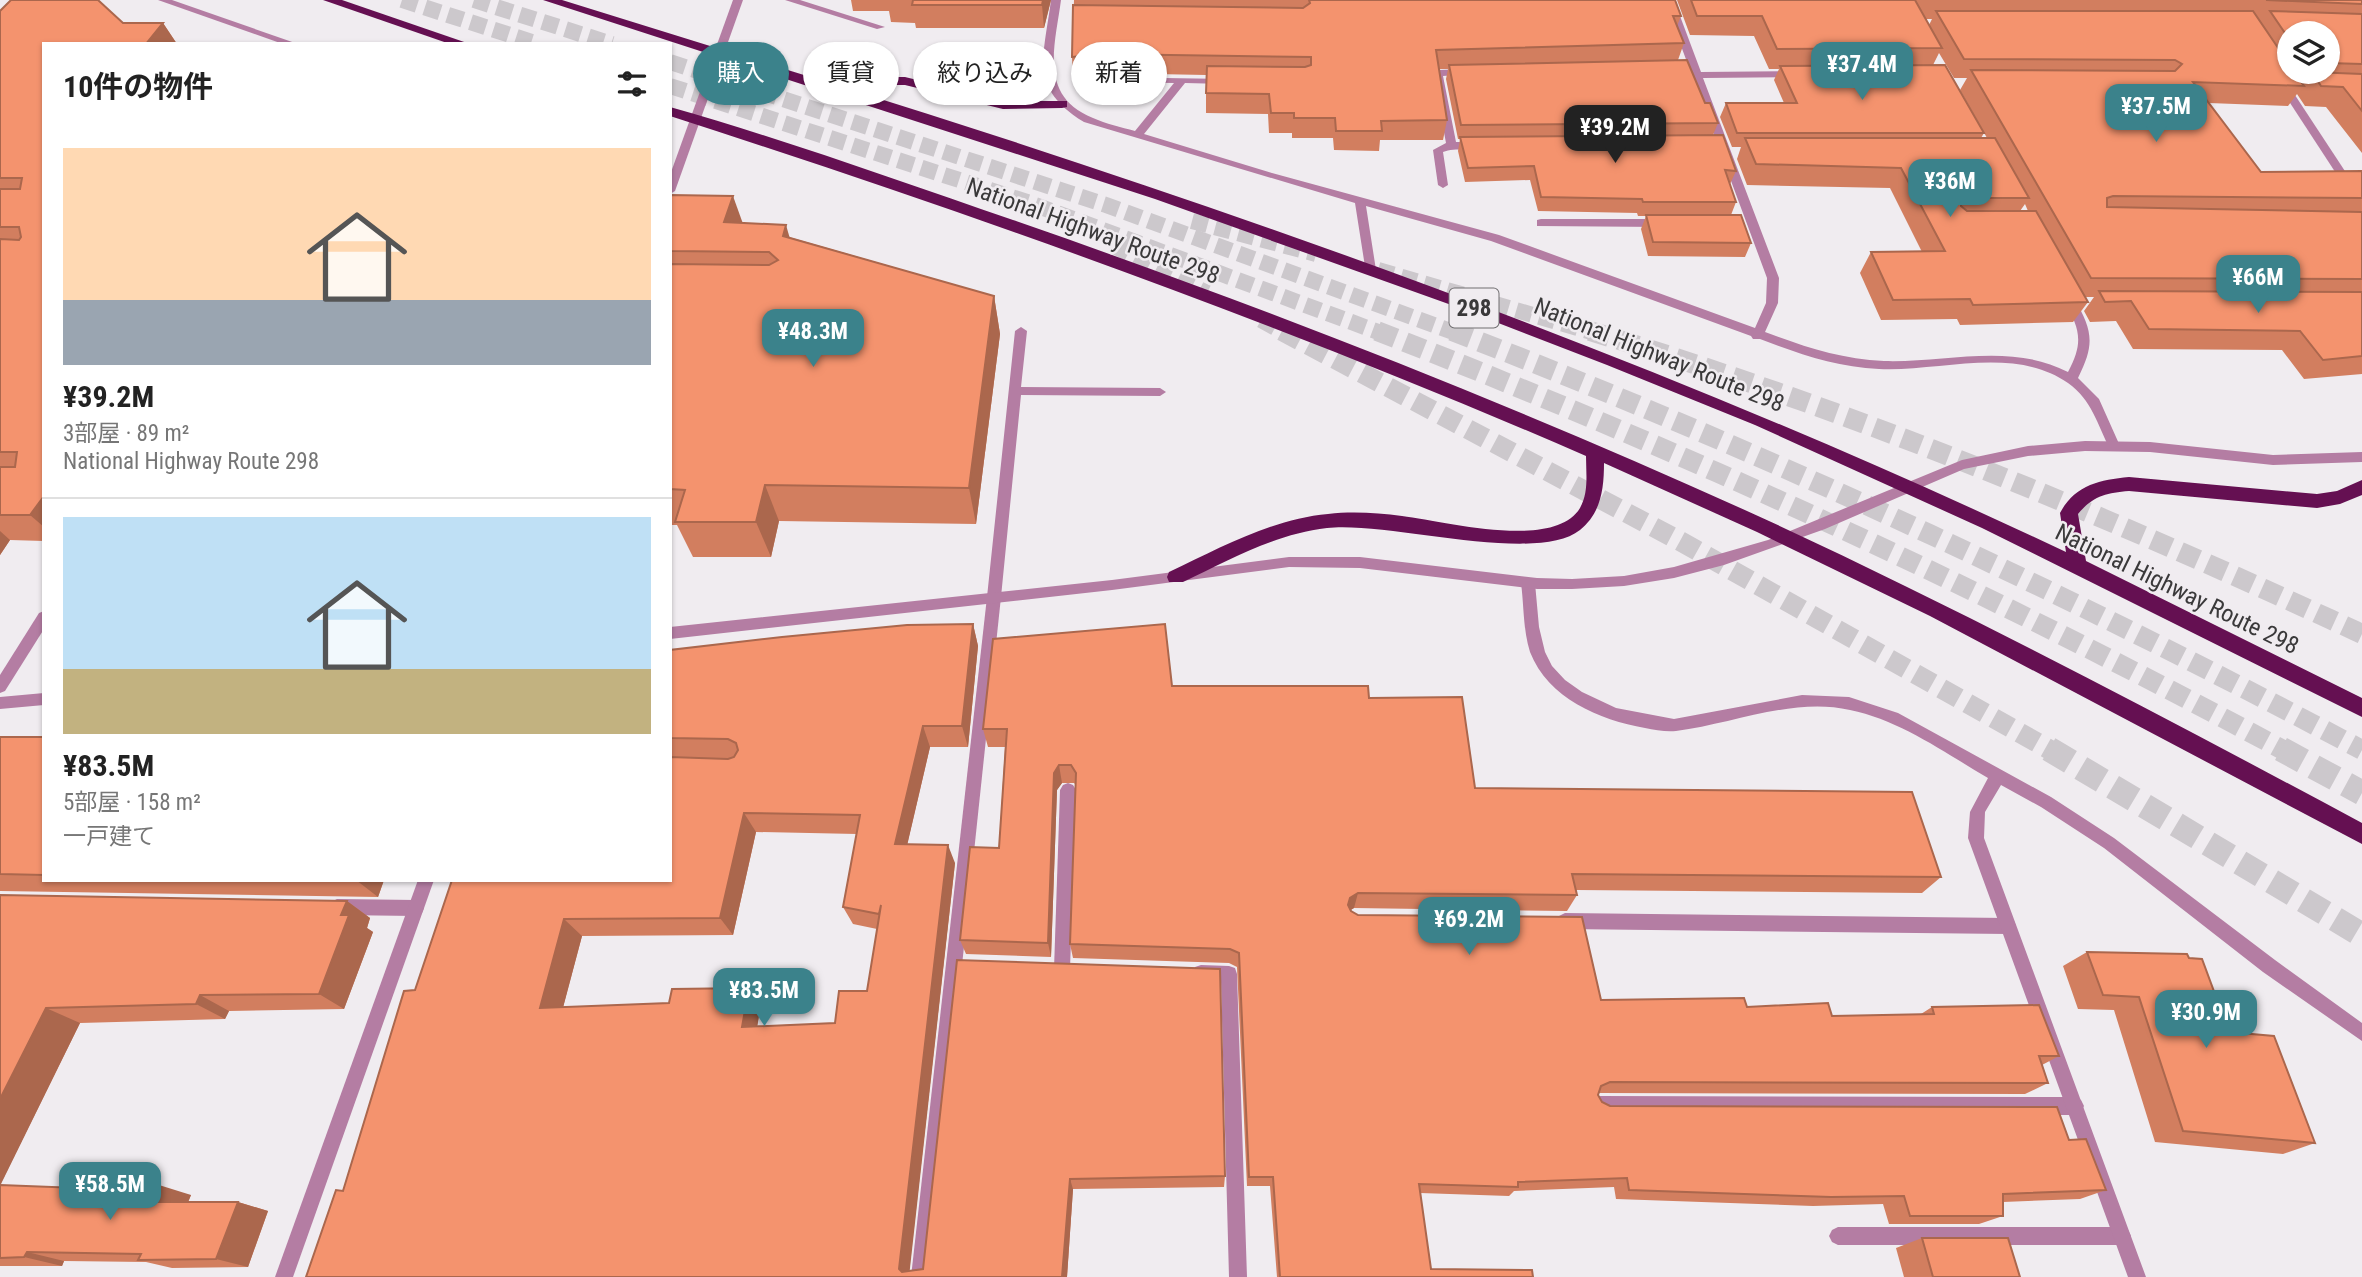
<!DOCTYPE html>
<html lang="ja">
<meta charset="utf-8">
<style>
:root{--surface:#fff;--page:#f6f6f6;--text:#222;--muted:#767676;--line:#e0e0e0;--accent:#3b828b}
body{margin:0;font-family:"Roboto Condensed","Noto Sans JP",sans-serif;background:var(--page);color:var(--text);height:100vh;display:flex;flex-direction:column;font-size:26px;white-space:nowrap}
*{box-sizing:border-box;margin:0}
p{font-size:23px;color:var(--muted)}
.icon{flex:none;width:38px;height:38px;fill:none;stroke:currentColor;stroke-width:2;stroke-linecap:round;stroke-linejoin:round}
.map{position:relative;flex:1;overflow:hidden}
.sheet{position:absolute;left:42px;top:42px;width:630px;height:840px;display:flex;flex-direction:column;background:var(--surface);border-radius:0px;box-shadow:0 2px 5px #0004}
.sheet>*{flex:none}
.hud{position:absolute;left:693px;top:42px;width:665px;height:63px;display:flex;gap:14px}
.controls{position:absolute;left:2277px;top:21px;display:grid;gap:14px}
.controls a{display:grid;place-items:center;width:63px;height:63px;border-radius:50%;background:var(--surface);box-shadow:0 2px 5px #0004;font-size:35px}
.price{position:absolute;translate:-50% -60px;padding:0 16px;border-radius:14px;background:var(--accent);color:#fff;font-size:23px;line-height:46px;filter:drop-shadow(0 2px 4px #0008)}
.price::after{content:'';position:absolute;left:50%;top:42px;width:21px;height:16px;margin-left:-10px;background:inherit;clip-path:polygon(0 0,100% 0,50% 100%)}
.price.active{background:#222;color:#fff}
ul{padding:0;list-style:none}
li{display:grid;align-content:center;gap:14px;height:371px;padding:0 21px}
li+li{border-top:2px solid var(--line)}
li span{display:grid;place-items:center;height:217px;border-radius:0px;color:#555}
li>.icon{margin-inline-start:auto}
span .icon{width:126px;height:126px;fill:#fffc;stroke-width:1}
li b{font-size:30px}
h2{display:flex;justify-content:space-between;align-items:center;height:84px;padding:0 21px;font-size:30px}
.pill{padding:0 24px;border-radius:32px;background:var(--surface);box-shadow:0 2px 5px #0004;font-size:24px;line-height:63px}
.pill.active{background:var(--accent);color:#fff}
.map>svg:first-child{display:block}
</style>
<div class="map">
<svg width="2362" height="1277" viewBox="0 0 2362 1277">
<rect width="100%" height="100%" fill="#f0ecf0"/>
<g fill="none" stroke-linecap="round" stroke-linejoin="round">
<g stroke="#ccc8cc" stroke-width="16" stroke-dasharray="16 8" stroke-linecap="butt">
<polyline points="402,0 538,44"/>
<polyline points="474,0 612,44"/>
<polyline points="670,62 1106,205 1456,333"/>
<polyline points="670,86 1030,203 1381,333"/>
<polyline points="1192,221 1316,254"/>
<polyline points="1114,246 1207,293"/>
<polyline points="1378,270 1595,333"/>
<polyline points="1261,320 1285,333"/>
</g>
<g stroke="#ccc8cc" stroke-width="20" stroke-dasharray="20 10" stroke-linecap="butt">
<polyline points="1282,331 1680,541 2052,751"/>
<path d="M1377,331C1688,452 1990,592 2285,751"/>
<path d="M1452,331C1765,451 2066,593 2362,750"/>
<path d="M1590,331C1855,411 2111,517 2362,634"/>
</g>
<g stroke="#ccc8cc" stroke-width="25" stroke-dasharray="25 12" stroke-linecap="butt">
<polyline points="2049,749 2362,935"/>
<polyline points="2281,749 2362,793"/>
</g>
<g fill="#b47da3" fill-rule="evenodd">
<polygon points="994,591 999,593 1001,597 929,1277 911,1277 987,597 989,593"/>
<polygon points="1068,783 1073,785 1076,790 1070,969 1068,975 1062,977 1056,975 1054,969 1060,790 1063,785"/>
<polygon points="337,899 416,900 422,903 424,908 422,913 416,916 337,915 331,912 329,907 331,902"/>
<polygon points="1565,913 2008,918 2014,921 2016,926 2014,931 2008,934 1565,929 1559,926 1557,921 1559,916"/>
<polygon points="1201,965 1229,966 1235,968 1237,974 1247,1277 1229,1277 1221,982 1195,979 1193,973 1195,967"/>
<polygon points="1598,1096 2075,1097 2081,1100 2084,1106 2081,1112 2075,1115 1598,1114 1592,1111 1589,1105 1592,1099"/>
<polygon points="1838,1227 2122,1227 2128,1230 2131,1236 2128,1242 2122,1245 1838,1245 1832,1242 1829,1236 1832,1230"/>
</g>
<g fill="#b47da3" fill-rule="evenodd">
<polygon points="158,0 172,0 298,44 283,44"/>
<polygon points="733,0 743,0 675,191 670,194 670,175"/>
<polygon points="785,0 800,0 885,27 877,29"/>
<path d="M1051,0H1061C1055,46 1038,96 1093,118C1106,124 1121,127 1135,131L1174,83L1103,82L1098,79L1099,77L1229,79V83L1225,84L1185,83L1144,134L1272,173L1499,235L1755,328L1766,303L1767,278L1664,0H1674L1701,72L1795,71L1800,74L1795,77L1703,78L1779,278L1778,303L1765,332C1805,347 1840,359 1884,361C1946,363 2010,342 2068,372C2084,342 2080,329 2064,301L2066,298H2074C2093,331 2095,344 2078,378L2099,399L2120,446L2114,451L2110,449C2097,424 2092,400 2068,383C2014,345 1939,372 1879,369C1836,367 1799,354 1760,339H1753L1751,336L1491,241L1366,206L1376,270L1374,273H1366L1355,203L1084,122C1028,88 1044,56 1051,0Z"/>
<path d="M1466,69L1471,72L1469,74L1443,76L1456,142H1477L1482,145C1472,152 1456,147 1443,152L1448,185L1443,188L1438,185L1433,150L1446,143L1433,73L1438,70Z"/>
<polygon points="1541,219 1662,219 1667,223 1662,227 1537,226 1537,220"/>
<polygon points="1021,327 1027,331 1021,387 1160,388 1166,392 1160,396 1021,395 1001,597 999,601 989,601 987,597 1015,331"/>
<path d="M1528,578L1533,579L1535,583L1539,627L1545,652L1552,666L1565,680L1582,692L1616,708L1674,719L1802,695L1849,697L1898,713L2051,797L2114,838L2275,960L2362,1023V1041L2263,972L2104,848L2041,807L2001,785L1985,812L1984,838L2146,1277H2128L1968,838L1970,812L1988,778C1945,753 1900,720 1850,710C1793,697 1733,724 1676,731C1666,732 1655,730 1645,728C1599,720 1548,698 1530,652C1523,630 1524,605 1521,583L1523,579Z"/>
<polygon points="44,611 44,629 5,691 0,693 0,675 39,613"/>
<polygon points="418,880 434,880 293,1277 275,1277"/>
</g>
<g fill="#b47da3" fill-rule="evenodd">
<polygon points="2284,83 2289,86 2362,197 2362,208 2358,207 2279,86"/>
<polygon points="2085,441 2150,442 2273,455 2362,452 2362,462 2273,465 2150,452 2085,451 2028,456 1964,469 1825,529 1724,565 1674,578 1624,586 1572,589 1537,589 1360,568 1289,567 1112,590 670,639 670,627 1112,580 1289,557 1360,557 1537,578 1572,579 1624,576 1674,567 1768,540 1962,460 2028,446"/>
<polygon points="44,693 44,705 0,709 0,697"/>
</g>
<g fill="#651052" fill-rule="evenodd">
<polygon points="323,0 342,0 470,44 450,44"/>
<path d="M543,0H562L820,80L826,77H905L1003,101H1067V107L1062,108L1003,109L905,85H836C1256,216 1668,364 2066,552L2060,513C2075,485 2099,480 2129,477L2317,494L2337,491L2362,480V495L2340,504L2317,508L2129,491C2106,493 2093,496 2078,514L2086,561L2362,698V717L1982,528L1755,425L1607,365L1457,307L1155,199Z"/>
<path d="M670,107C786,140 899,181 1013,220C1269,309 1522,408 1769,521C1970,614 2166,718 2362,823V844L1930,616L1757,532L1604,463C1604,489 1601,513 1580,530C1536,565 1389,521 1327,528C1275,534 1229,560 1183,582H1169L1167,577L1169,572C1220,548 1272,519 1328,514C1353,511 1378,513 1402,516C1444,521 1554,551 1580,508C1589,492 1586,473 1586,456C1287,326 980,216 670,116Z"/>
</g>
</g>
<g fill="#d27e5f" fill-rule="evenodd">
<polygon points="851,0 1051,0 1044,28 916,28 915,23 891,22 889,11 853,11"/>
<polygon points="1074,0 1675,0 1681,16 1677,26 1684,43 1678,60 1718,123 1713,135 1736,171 1730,184 1736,202 1731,215 1751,243 1745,257 1648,256 1641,229 1646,216 1638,216 1637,213 1538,211 1530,180 1465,182 1458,151 1460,139 1458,139 1446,79 1448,69 1439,69 1447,120 1443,140 1380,140 1379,151 1334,150 1333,138 1292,138 1292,133 1269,133 1268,114 1206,113 1206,75 1103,73 1073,77 1072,57"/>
<path d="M1677,0H2362V153L2326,107L2305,106L2297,94L2288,106L2209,103L2261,172H2362V374L2304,379L2282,350L2133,349L2116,321L2090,322L2084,311L2094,297H2086L2088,302L2073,322L1960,325L1957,319L1881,320L1860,273L1871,252H1922L1890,188L1747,185L1737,159L1741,147H1732L1720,117L1726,103H1784L1774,80L1779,69H1769L1754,36L1690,35ZM1926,19H1932L1929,25ZM2289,33H2328V72H2289ZM1939,53L1954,78H1967L1960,90L1987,138H1981L1984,133L1933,65ZM2025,204L2028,211H2020Z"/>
<polygon points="0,11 123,23 163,23 177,44 44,44 44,541 10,540 0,555"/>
<polygon points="670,195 743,223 789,237 994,296 1000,334 976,524 779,521 771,557 693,557 677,525 670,525"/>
<path d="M973,624L978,646L968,747H930L907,845L955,863L909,1271L923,1269L957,960L1225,1176L1224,1187L1073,1189L1067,1277H306L343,1191L415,990L452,880H670V650ZM756,832L857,834L843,907L853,924L877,929L867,991L835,1023L757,1026L761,1003L749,988L669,1003L563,1007L582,936L733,935Z"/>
<polygon points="1172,686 1369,698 1475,788 1941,877 1922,893 1576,890 1577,895 1567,911 1354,908 1350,910 1358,915 1601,1000 1747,1007 1832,1016 1921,1014 1932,1007 2059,1056 2042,1065 2048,1083 2025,1094 1599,1093 1598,1095 1602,1102 1610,1106 2069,1140 2106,1190 2080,1199 2003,1202 2003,1216 1979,1224 1889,1224 1883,1204 1813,1206 1616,1199 1614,1187 1514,1191 1509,1196 1420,1193 1431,1269 1533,1277 1277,1277 1270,1186 1247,1186 1237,967 1229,963 1073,958 1070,944 1076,785 1074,783 1062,783 1057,790 1051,957 966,954 960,940 999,848 1005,747 988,747 983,729"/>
<polygon points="0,737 44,737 44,880 384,880 378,897 0,891"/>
<polygon points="0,895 347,901 370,918 367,928 373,932 344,1009 229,1011 225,1019 80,1023 0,1185 191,1195 188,1202 238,1202 268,1211 248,1267 172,1268 146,1262 64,1261 62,1266 0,1266"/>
<polygon points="2087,952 2189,958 2229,1032 2315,1143 2283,1154 2155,1142 2114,1010 2078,1009 2063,966"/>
<polygon points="1922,1238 2020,1277 1904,1277 1896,1248"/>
</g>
<g fill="#ab674d">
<polygon points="1043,0 1051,0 1044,28 1042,5"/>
<polygon points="163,23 177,44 146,44"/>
<polygon points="733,196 747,235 724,222"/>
<polygon points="786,225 797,263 783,236"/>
<polygon points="994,296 1000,334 976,524 969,488"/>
<polygon points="765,485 779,521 771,557 756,522"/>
<polygon points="44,496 44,527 30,515"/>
<polygon points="0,531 10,540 0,555"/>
<polygon points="973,624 978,646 968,747 962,726"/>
<polygon points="923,726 930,747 903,863 895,844"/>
<polygon points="1059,765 1062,783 1057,790 1051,957 1048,943 1054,773"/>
<polygon points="744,813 756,832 733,935 720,918"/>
<polygon points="948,845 955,863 909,1277 899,1269"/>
<polygon points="356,880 384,880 378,897"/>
<polygon points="1358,893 1354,908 1346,913 1350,898"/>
<polygon points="347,901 370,918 367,928 373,932 344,1009 319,994 341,915"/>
<polygon points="564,919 582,936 559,1023 540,1008"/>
<polygon points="749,988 761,1003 755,1041 742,1027"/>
<polygon points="200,995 229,1011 225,1019 196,1004"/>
<polygon points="46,1008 80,1023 0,1186 0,1099"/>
<polygon points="1070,1179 1073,1189 1067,1277 1062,1277"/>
<polygon points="159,1185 191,1195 184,1212 151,1202"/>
<polygon points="238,1202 268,1211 248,1267 216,1259"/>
<polygon points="27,1252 64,1261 62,1266 24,1257"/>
</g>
<g fill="#f4936e" stroke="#ab674d" stroke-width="2" fill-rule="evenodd">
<polygon points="11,0 98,0 123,23 163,23 146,44 44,44 44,496 30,515 0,515 0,467 15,467 17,452 0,452 0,239 19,240 21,237 19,227 0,227 0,189 20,189 22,178 0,178 0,11"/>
<polygon points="913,0 1043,0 1042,5 912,5"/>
<polygon points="1309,0 1675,0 1681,16 1673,16 1684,43 1436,50 1447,120 1381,121 1382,131 1336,131 1335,118 1294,118 1294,113 1271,113 1269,94 1206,93 1207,66 1305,67 1311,65 1311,57 1102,54 1072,57 1073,5 1303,8 1310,3"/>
<polygon points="1691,0 1915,0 1942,48 1777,49 1762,16 1697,16"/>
<polygon points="2266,0 2362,0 2362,4"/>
<polygon points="1936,11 2253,11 2289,64 2289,72 2294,72 2304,86 2193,82 2261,172 2362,171 2362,198 2113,196 2107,198 2107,207 2362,212 2362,279 2091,278 1971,70 2175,71 2182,64 2175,60 1964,59"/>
<polygon points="2270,11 2362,14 2362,64 2328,63 2328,33 2289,33 2289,39"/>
<polygon points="1687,60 1705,103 1710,103 1718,123 1461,125 1449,65"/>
<polygon points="1945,65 1984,133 1737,133 1726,103 1797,103 1780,66"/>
<polygon points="2312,72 2362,74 2362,111 2343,87 2321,86"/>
<polygon points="1723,135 1736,171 1725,170 1736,202 1643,202 1642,199 1541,197 1534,166 1468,168 1460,137"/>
<polygon points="1745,138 1995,138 2029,198 1967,198 1961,202 1961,206 1967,211 2036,211 2088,302 1973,305 1970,299 1893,300 1871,252 1945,251 1901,168 1756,164"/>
<polygon points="670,195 733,196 724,222 786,225 783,236 994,296 969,488 765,485 756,522 675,522 685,490 670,489 670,264 769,265 778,260 769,252 670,251"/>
<polygon points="1646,215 1741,215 1751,243 1653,242"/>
<polygon points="2099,291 2362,292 2362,356 2323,360 2300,331 2149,329 2131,301 2105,302"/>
<path d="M973,624L962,726H923L895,844L948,845L899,1269L902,1272L923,1269L957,960L1220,969L1225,1176L1070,1179L1062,1277H306L336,1190L343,1191L404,991L415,990L452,880H670V757L728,759L734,757L738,750L736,743L728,739L670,738V650L782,637L907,625ZM744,813L860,815L843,907L879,914L881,905L867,991H839L835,1023L742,1027L749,988L672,989L669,1003L540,1008L564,919L720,918Z"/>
<polygon points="1165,624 1172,686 1368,686 1369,698 1462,697 1475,788 1912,792 1941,877 1572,874 1577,895 1358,893 1350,898 1348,905 1351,911 1358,915 1582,917 1601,1000 1744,998 1747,1007 1828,1003 1832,1016 1934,1014 1932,1007 2039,1005 2059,1056 2039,1056 2048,1083 1610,1082 1601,1086 1598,1095 1602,1102 1610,1106 2057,1107 2069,1140 2086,1139 2106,1190 2003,1194 2003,1216 1910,1216 1904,1196 1831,1197 1629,1190 1627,1178 1518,1182 1518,1187 1419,1184 1431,1269 1532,1270 1533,1277 1280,1277 1273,1177 1249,1177 1239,953 1230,949 1070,944 1076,773 1071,765 1059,765 1054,773 1048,943 960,940 970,847 999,848 1007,729 983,729 993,639"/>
<polygon points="0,737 44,737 44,875 0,874"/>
<polygon points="0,895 347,901 341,915 349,915 319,994 200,995 196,1004 46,1008 0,1099"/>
<polygon points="2087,952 2187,954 2189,958 2202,959 2229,1032 2274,1036 2315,1143 2183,1131 2139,997 2103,995"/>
<polygon points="80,1183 159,1185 151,1202 238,1202 216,1259 138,1260 141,1254 27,1252 24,1257 0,1258 0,1185 78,1188"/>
<polygon points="1922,1238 2008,1238 2020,1277 1933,1277"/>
</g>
<g text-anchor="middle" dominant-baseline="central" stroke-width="5" stroke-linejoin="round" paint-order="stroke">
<rect fill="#f0ecf0" stroke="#716f71" stroke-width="2" x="1449.5" y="288.5" width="49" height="39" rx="5"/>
<g font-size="23" font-weight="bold" fill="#3a393a">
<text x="1474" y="308">298</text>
</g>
<g font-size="24" fill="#3a393a" stroke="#f0ecf0">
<text transform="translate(1093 231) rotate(20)">National Highway Route 298</text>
<text transform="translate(1659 355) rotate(22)">National Highway Route 298</text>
<text transform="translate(2177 589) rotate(26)">National Highway Route 298</text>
</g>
</g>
</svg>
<div class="controls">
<a><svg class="icon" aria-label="layers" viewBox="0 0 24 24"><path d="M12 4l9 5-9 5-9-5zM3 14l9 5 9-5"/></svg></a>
</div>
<b class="price" style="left:1862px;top:102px">¥37.4M</b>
<b class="price" style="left:2156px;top:144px">¥37.5M</b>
<b class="price active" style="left:1615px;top:165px">¥39.2M</b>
<b class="price" style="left:1950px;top:219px">¥36M</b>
<b class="price" style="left:2258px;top:315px">¥66M</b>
<b class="price" style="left:813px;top:369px">¥48.3M</b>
<b class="price" style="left:1469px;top:957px">¥69.2M</b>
<b class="price" style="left:764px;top:1028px">¥83.5M</b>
<b class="price" style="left:2206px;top:1050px">¥30.9M</b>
<b class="price" style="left:110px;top:1222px">¥58.5M</b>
<div class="hud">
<a class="pill active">購入</a>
<a class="pill">賃貸</a>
<a class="pill">絞り込み</a>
<a class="pill">新着</a>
</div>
<section class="sheet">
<h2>10件の物件<svg class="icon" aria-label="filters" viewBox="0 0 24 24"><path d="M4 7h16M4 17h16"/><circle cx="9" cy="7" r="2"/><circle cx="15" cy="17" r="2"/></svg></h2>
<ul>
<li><span style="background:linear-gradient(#ffd9b3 70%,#9aa5b1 0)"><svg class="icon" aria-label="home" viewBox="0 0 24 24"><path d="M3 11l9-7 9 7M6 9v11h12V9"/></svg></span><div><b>¥39.2M</b><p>3部屋 · 89 m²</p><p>National Highway Route 298</p></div></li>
<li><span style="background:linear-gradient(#bfe0f5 70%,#c2b280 0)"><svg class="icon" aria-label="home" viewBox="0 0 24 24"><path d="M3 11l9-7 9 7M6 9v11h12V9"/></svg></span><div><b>¥83.5M</b><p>5部屋 · 158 m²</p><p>一戸建て</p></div></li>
</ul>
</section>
</div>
